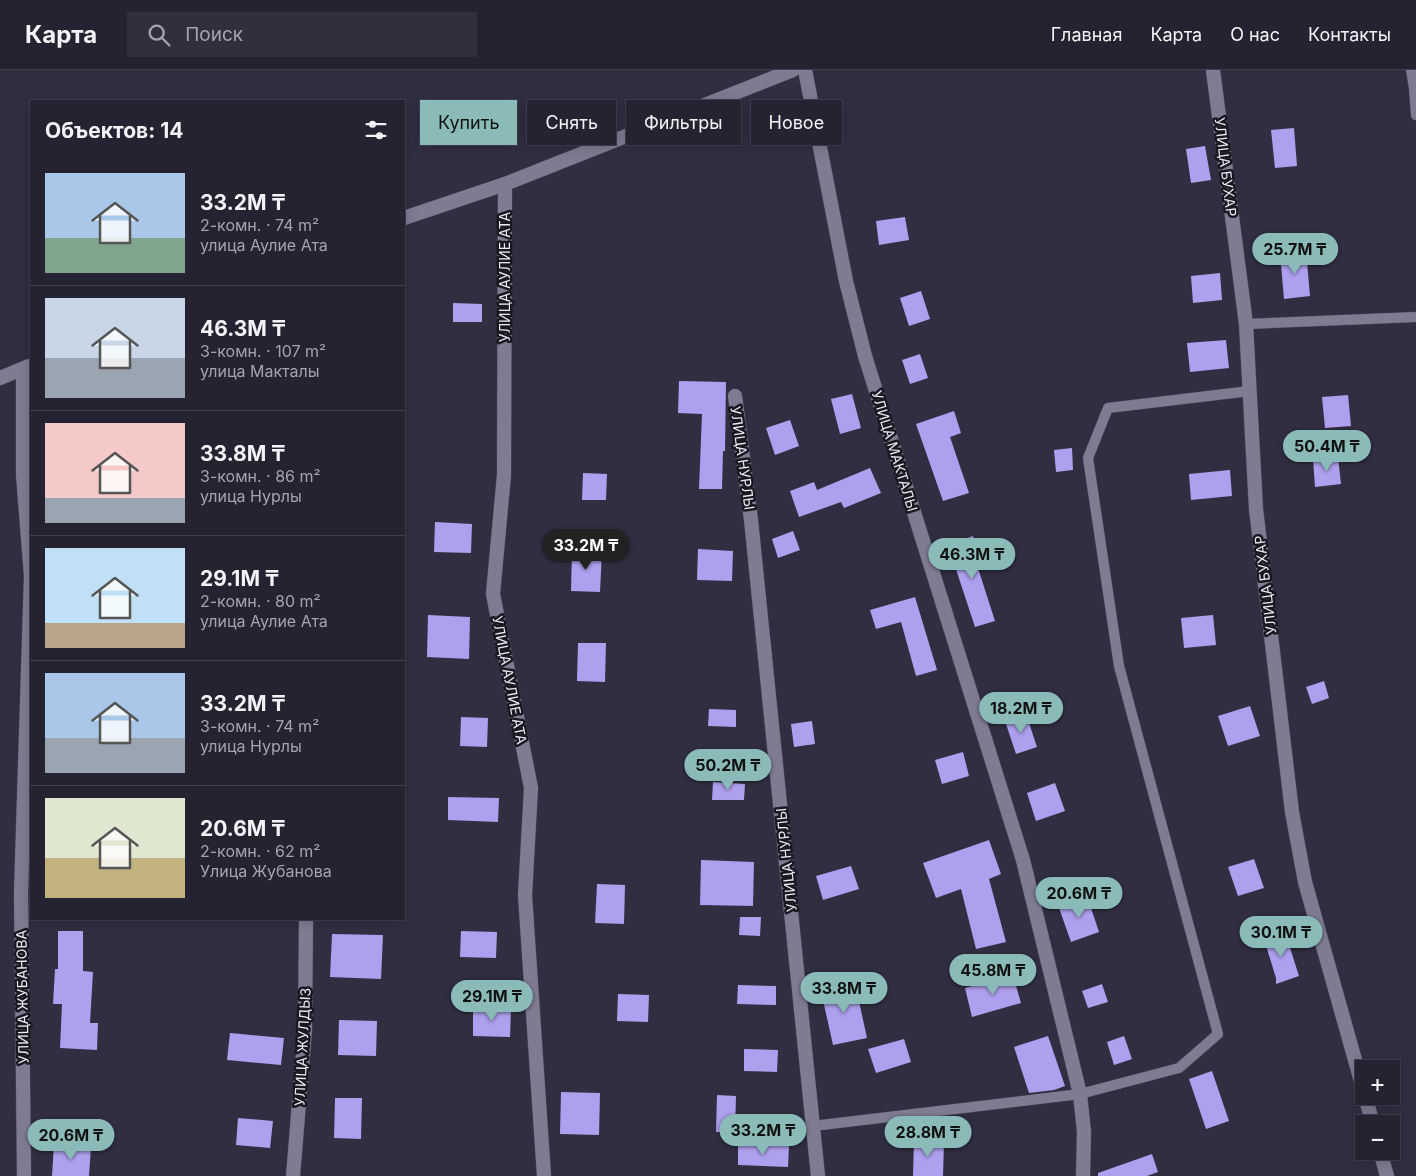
<!DOCTYPE html>
<html lang="ru">
<meta charset="utf-8">
<style>
:root{--surface:#252232;--page:#312f3e;--text:#f1f3f6;--muted:#a3a4ac;--line:#423f4d;--accent:#8bbbb9}
body{margin:0;font-family:Inter,sans-serif;background:var(--page);color:var(--text);height:100vh;display:flex;flex-direction:column;font-size:19px;white-space:nowrap}
*{box-sizing:border-box;margin:0}
p{font-size:16px;color:var(--muted)}
.icon{flex:none;width:28px;height:28px;fill:none;stroke:currentColor;stroke-width:2;stroke-linecap:round;stroke-linejoin:round}
.map{position:relative;flex:1;overflow:hidden}
.details{position:absolute;left:30px;top:30px;width:375px;height:820px;display:flex;flex-direction:column;background:var(--surface);border-radius:0px;box-shadow:0 2px 12px #0003,0 0 0 1px var(--line)}
.details>*{flex:none}
.banner{position:absolute;left:420px;top:30px;width:475px;height:45px;display:flex;gap:10px}
.buttons{position:absolute;left:1355px;top:990px;display:grid;gap:10px}
.buttons a{display:grid;place-items:center;width:45px;height:45px;border-radius:0px;background:var(--surface);box-shadow:0 2px 12px #0003,0 0 0 1px var(--line);font-size:25px}
.price{position:absolute;translate:-50% -42px;padding:0 11px;border-radius:18px;background:var(--accent);color:#111;font-size:16px;line-height:32px;filter:drop-shadow(0 1px 2px #0008)}
.price::after{content:'';position:absolute;left:50%;top:30px;width:15px;height:11px;margin-left:-8px;background:inherit;clip-path:polygon(0 0,100% 0,50% 100%)}
.price.selected{background:#222;color:#fff}
ul{padding:0;list-style:none}
li{display:flex;align-items:center;gap:15px;height:125px;padding:0 15px}
li+li{border-top:1px solid var(--line)}
li span{display:grid;place-items:center;flex:none;width:140px;height:100px;border-radius:0px;color:#555}
li>.icon{margin-inline-start:auto}
span .icon{width:60px;height:60px;fill:#fffc;stroke-width:1}
li b{font-size:21px}
h2{display:flex;justify-content:space-between;align-items:center;height:60px;padding:0 15px;font-size:21px}
.pill{padding:0 18px;border-radius:0px;background:var(--surface);box-shadow:0 2px 12px #0003,0 0 0 1px var(--line);font-size:18px;line-height:45px}
.pill.selected{background:var(--accent);color:#111}
header{display:flex;align-items:center;gap:30px;box-sizing:border-box;height:70px;padding:0 25px;background:var(--surface);border-bottom:1px solid var(--line)}
header strong{font-size:24px}
nav{display:flex;gap:28px;margin-inline-start:auto;font-size:18px}
.search{width:350px;height:45px;background:var(--page);display:flex;align-items:center;gap:12px;box-sizing:border-box;padding:0 18px;border-radius:0px;color:var(--muted);font-size:19px}
.map>svg:first-child{display:block}
</style>
<header>
<strong>Карта</strong>
<div class="search"><svg class="icon" aria-label="search" viewBox="0 0 24 24"><circle cx="10" cy="10" r="6"/><path d="M15 15l6 6"/></svg>Поиск</div>
<nav><a>Главная</a><a>Карта</a><a>О нас</a><a>Контакты</a></nav>
</header>
<div class="map">
<svg width="1416" height="1106" viewBox="0 0 1416 1106">
<rect width="100%" height="100%" fill="#312e42"/>
<g fill="#aea0ee">
<polygon points="1294,58 1297,96 1275,98 1271,60"/>
<polygon points="1205,76 1211,110 1191,113 1186,79"/>
<polygon points="905,147 909,170 879,175 876,151"/>
<polygon points="1306,181 1310,226 1284,229 1280,183"/>
<polygon points="1220,203 1222,230 1193,233 1191,206"/>
<polygon points="921,221 930,249 909,256 900,228"/>
<polygon points="453,233 482,234 482,252 453,252"/>
<polygon points="1226,270 1229,298 1190,302 1187,273"/>
<polygon points="920,284 928,308 910,314 902,290"/>
<polygon points="679,311 726,312 725,381 723,381 722,419 699,419 702,344 678,343"/>
<polygon points="852,324 861,358 840,364 831,329"/>
<polygon points="1348,325 1351,356 1325,358 1322,327"/>
<polygon points="954,341 961,363 950,367 969,423 943,431 916,354"/>
<polygon points="790,350 799,376 775,385 766,358"/>
<polygon points="1072,378 1073,400 1056,402 1054,380"/>
<polygon points="1338,387 1341,414 1315,417 1313,389"/>
<polygon points="870,398 881,423 844,438 841,432 799,447 790,421 814,412 817,420"/>
<polygon points="1230,400 1232,426 1191,430 1189,404"/>
<polygon points="583,403 607,404 606,430 582,430"/>
<polygon points="435,452 472,454 471,483 434,482"/>
<polygon points="793,461 800,480 778,488 772,469"/>
<polygon points="973,466 982,493 977,495 995,551 975,557 948,475"/>
<polygon points="698,479 733,481 732,511 697,510"/>
<polygon points="572,480 602,481 600,522 571,521"/>
<polygon points="915,527 937,600 916,606 901,552 876,559 870,540"/>
<polygon points="428,545 470,547 469,589 427,587"/>
<polygon points="1213,545 1216,575 1184,578 1181,548"/>
<polygon points="578,573 606,573 605,612 577,611"/>
<polygon points="1324,611 1329,628 1312,634 1306,617"/>
<polygon points="1250,636 1260,666 1228,676 1218,646"/>
<polygon points="709,639 736,640 736,657 708,656"/>
<polygon points="1026,644 1037,677 1016,684 1005,651"/>
<polygon points="461,647 488,648 487,677 460,676"/>
<polygon points="812,651 815,674 794,677 791,654"/>
<polygon points="963,682 969,706 942,714 935,690"/>
<polygon points="713,712 745,714 744,730 712,730"/>
<polygon points="1055,713 1065,741 1036,751 1027,723"/>
<polygon points="448,727 499,728 498,752 448,750"/>
<polygon points="989,770 1001,804 989,809 1006,872 976,879 961,819 936,828 923,793"/>
<polygon points="1254,789 1264,818 1238,826 1228,797"/>
<polygon points="701,790 754,792 753,836 700,835"/>
<polygon points="851,796 859,819 823,830 816,806"/>
<polygon points="597,814 625,815 624,854 595,853"/>
<polygon points="1087,826 1099,862 1071,872 1058,835"/>
<polygon points="740,847 761,847 760,866 739,865"/>
<polygon points="58,861 83,861 83,901 93,902 90,953 98,953 97,980 60,978 62,934 53,934 55,899 58,899"/>
<polygon points="461,861 497,862 496,888 460,887"/>
<polygon points="1285,862 1299,906 1276,914 1276,908 1264,869"/>
<polygon points="332,864 383,865 381,909 330,907"/>
<polygon points="1013,905 1021,933 972,947 965,918"/>
<polygon points="855,913 867,968 833,975 821,921"/>
<polygon points="1102,914 1108,932 1088,938 1082,921"/>
<polygon points="738,915 776,916 776,935 737,934"/>
<polygon points="618,924 649,925 648,952 617,951"/>
<polygon points="473,938 511,939 510,967 473,966"/>
<polygon points="339,950 377,951 376,986 338,985"/>
<polygon points="230,963 284,968 281,995 227,990"/>
<polygon points="1048,966 1065,1016 1054,1020 1029,1023 1014,977"/>
<polygon points="1124,966 1132,989 1114,995 1107,972"/>
<polygon points="904,969 911,992 876,1003 868,979"/>
<polygon points="744,979 778,980 777,1002 744,1001"/>
<polygon points="1212,1001 1229,1051 1206,1059 1189,1009"/>
<polygon points="561,1022 600,1023 599,1065 560,1064"/>
<polygon points="717,1025 736,1026 735,1062 716,1062"/>
<polygon points="335,1028 362,1028 361,1069 334,1068"/>
<polygon points="238,1048 273,1051 270,1078 236,1075"/>
<polygon points="914,1070 944,1071 943,1106 913,1106"/>
<polygon points="54,1074 91,1077 89,1106 52,1106"/>
<polygon points="738,1075 789,1076 788,1097 738,1095"/>
<polygon points="1152,1084 1158,1102 1147,1106 1098,1106 1098,1103"/>
</g>
<g fill="none" stroke-linecap="round" stroke-linejoin="round">
<defs>
<g id="service">
<polyline points="1411,0 1414,18 1416,45"/>
<polyline points="1246,254 1416,247"/>
<polyline points="813,1056 1080,1024 1179,998 1218,964 1119,596 1088,388 1108,338 1250,321"/>
</g>
<g id="minor">
<polyline points="805,0 846,211 865,286 1023,790 1080,1024 1084,1062 1083,1106"/>
<polyline points="1213,0 1246,254 1256,439 1292,742 1305,812 1364,1022"/>
<polyline points="505,114 504,405 493,524 531,718 525,825 544,1106"/>
<polyline points="404,148 505,114 793,0"/>
<polyline points="23,299 23,405 31,506 21,822 24,1106"/>
<polyline points="0,308 29,296"/>
<polyline points="735,326 751,450 818,1106"/>
<polyline points="1365,1026 1373,1054"/>
<polyline points="1380,1081 1387,1106"/>
<polyline points="293,1106 305,960 306,849"/>
</g>
</defs>
<use href="#service" stroke="#4c4959" stroke-width="11"/>
<use href="#minor" stroke="#4c4959" stroke-width="15"/>
<use href="#service" stroke="#7f7b92" stroke-width="10"/>
<use href="#minor" stroke="#7f7b92" stroke-width="14"/>
</g>
<g text-anchor="middle" dominant-baseline="central" stroke-width="5" stroke-linejoin="round" paint-order="stroke">
<g font-size="14" fill="#ebe9f6" stroke="#191821">
<text transform="translate(1226 97) rotate(83)">УЛИЦА БУХАР</text>
<text transform="translate(504 207) rotate(-90)">УЛИЦА АУЛИЕ АТА</text>
<text transform="translate(895 381) rotate(73)">УЛИЦА МАКТАЛЫ</text>
<text transform="translate(743 388) rotate(82)">УЛИЦА НУРЛЫ</text>
<text transform="translate(1265 515) rotate(-97)">УЛИЦА БУХАР</text>
<text transform="translate(510 610) rotate(79)">УЛИЦА АУЛИЕ АТА</text>
<text transform="translate(786 790) rotate(-96)">УЛИЦА НУРЛЫ</text>
<text transform="translate(22 927) rotate(-91)">УЛИЦА ЖУБАНОВА</text>
<text transform="translate(302 977) rotate(-87)">УЛИЦА ЖУЛДЫЗ</text>
</g>
</g>
</svg>
<div class="buttons">
<a>+</a>
<a>−</a>
</div>
<b class="price" style="left:1295px;top:205px">25.7M ₸</b>
<b class="price" style="left:1327px;top:402px">50.4M ₸</b>
<b class="price selected" style="left:586px;top:501px">33.2M ₸</b>
<b class="price" style="left:972px;top:510px">46.3M ₸</b>
<b class="price" style="left:1021px;top:664px">18.2M ₸</b>
<b class="price" style="left:728px;top:721px">50.2M ₸</b>
<b class="price" style="left:1079px;top:849px">20.6M ₸</b>
<b class="price" style="left:1281px;top:888px">30.1M ₸</b>
<b class="price" style="left:993px;top:926px">45.8M ₸</b>
<b class="price" style="left:844px;top:944px">33.8M ₸</b>
<b class="price" style="left:492px;top:952px">29.1M ₸</b>
<b class="price" style="left:763px;top:1086px">33.2M ₸</b>
<b class="price" style="left:928px;top:1088px">28.8M ₸</b>
<b class="price" style="left:71px;top:1091px">20.6M ₸</b>
<div class="banner">
<a class="pill selected">Купить</a>
<a class="pill">Снять</a>
<a class="pill">Фильтры</a>
<a class="pill">Новое</a>
</div>
<section class="details">
<h2>Объектов: 14<svg class="icon" aria-label="filters" viewBox="0 0 24 24"><path d="M4 7h16M4 17h16"/><circle cx="9" cy="7" r="2"/><circle cx="15" cy="17" r="2"/></svg></h2>
<ul>
<li><span style="background:linear-gradient(#a9c7e8 65%,#7fa58c 0)"><svg class="icon" aria-label="home" viewBox="0 0 24 24"><path d="M3 11l9-7 9 7M6 9v11h12V9"/></svg></span><div><b>33.2M ₸</b><p>2-комн. · 74 m²</p><p>улица Аулие Ата</p></div></li>
<li><span style="background:linear-gradient(#c9d6e8 60%,#9aa5b1 0)"><svg class="icon" aria-label="home" viewBox="0 0 24 24"><path d="M3 11l9-7 9 7M6 9v11h12V9"/></svg></span><div><b>46.3M ₸</b><p>3-комн. · 107 m²</p><p>улица Макталы</p></div></li>
<li><span style="background:linear-gradient(#f6c9c9 75%,#9aa5b1 0)"><svg class="icon" aria-label="home" viewBox="0 0 24 24"><path d="M3 11l9-7 9 7M6 9v11h12V9"/></svg></span><div><b>33.8M ₸</b><p>3-комн. · 86 m²</p><p>улица Нурлы</p></div></li>
<li><span style="background:linear-gradient(#bfe0f5 75%,#b9a48a 0)"><svg class="icon" aria-label="home" viewBox="0 0 24 24"><path d="M3 11l9-7 9 7M6 9v11h12V9"/></svg></span><div><b>29.1M ₸</b><p>2-комн. · 80 m²</p><p>улица Аулие Ата</p></div></li>
<li><span style="background:linear-gradient(#a9c7e8 65%,#9aa5b1 0)"><svg class="icon" aria-label="home" viewBox="0 0 24 24"><path d="M3 11l9-7 9 7M6 9v11h12V9"/></svg></span><div><b>33.2M ₸</b><p>3-комн. · 74 m²</p><p>улица Нурлы</p></div></li>
<li><span style="background:linear-gradient(#dfe7d0 60%,#c2b280 0)"><svg class="icon" aria-label="home" viewBox="0 0 24 24"><path d="M3 11l9-7 9 7M6 9v11h12V9"/></svg></span><div><b>20.6M ₸</b><p>2-комн. · 62 m²</p><p>Улица Жубанова</p></div></li>
</ul>
</section>
</div>
